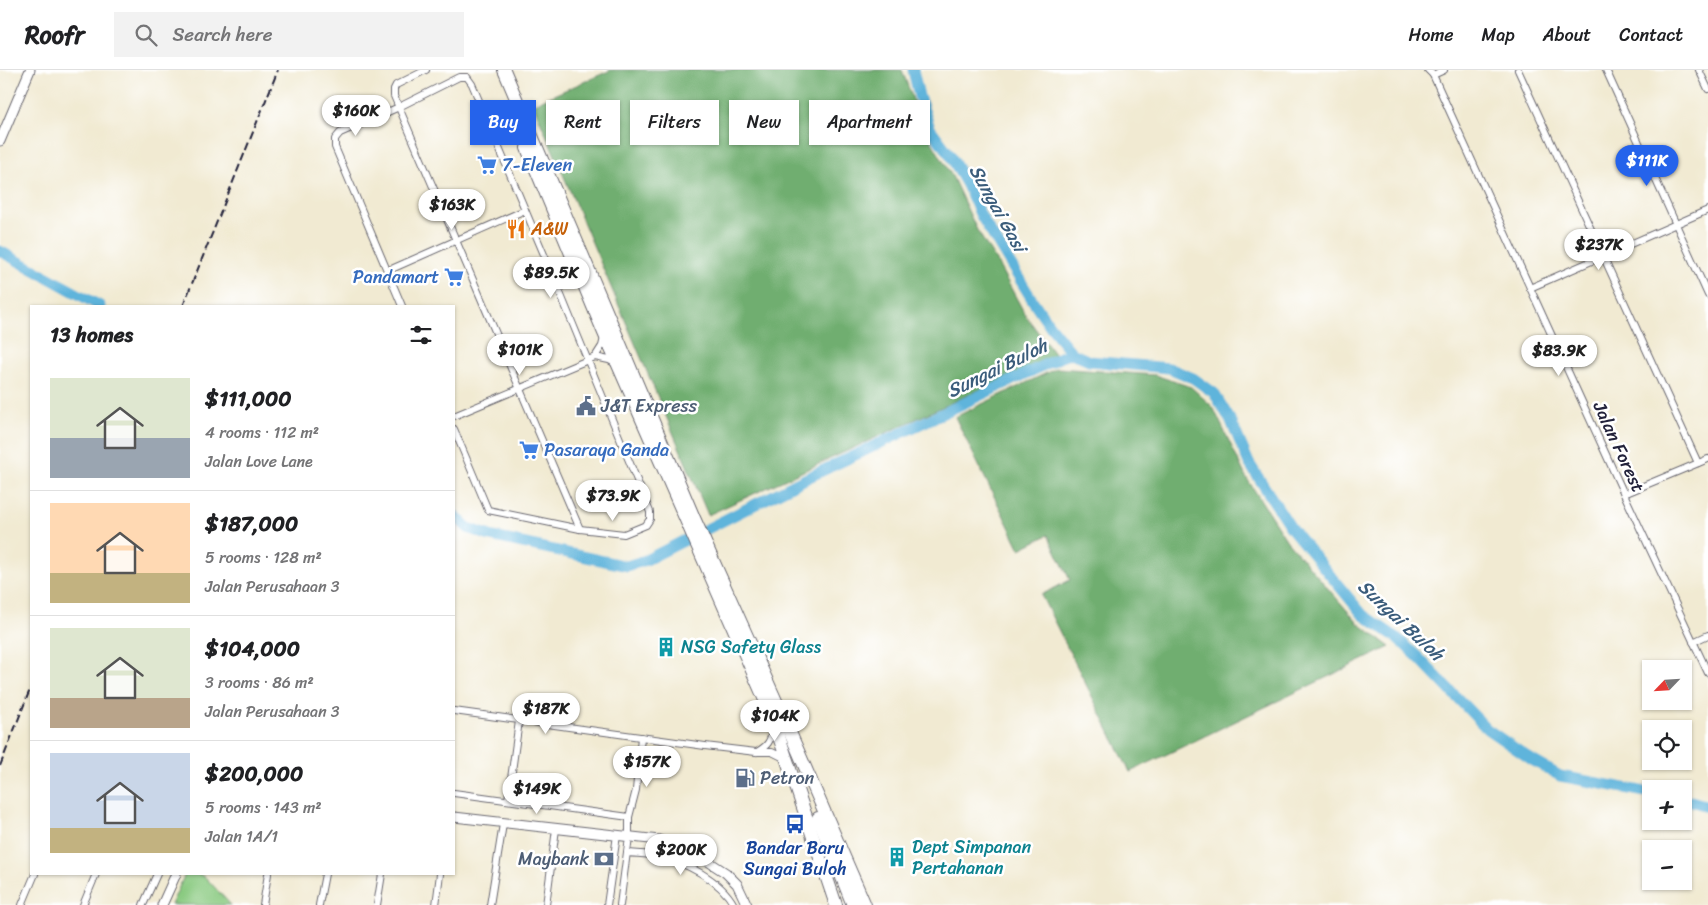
<!DOCTYPE html>
<meta charset="utf-8">
<style>
:root{--surface:#fff;--page:#f2f2f2;--text:#202124;--muted:#757577;--line:#e0e0e0;--accent:#2563eb}
body{margin:0;font-family:Sriracha,sans-serif;background:var(--page);color:var(--text);height:100vh;display:flex;flex-direction:column;font-size:19px;white-space:nowrap}
*{box-sizing:border-box;margin:0}
p{font-size:16px;color:var(--muted)}
.icon{flex:none;width:28px;height:28px;fill:none;stroke:currentColor;stroke-width:2;stroke-linecap:round;stroke-linejoin:round}
.map{position:relative;flex:1;overflow:hidden}
.panel{position:absolute;left:30px;top:235px;width:425px;height:570px;display:flex;flex-direction:column;background:var(--surface);border-radius:0px;box-shadow:0 1px 4px #0004}
.panel>*{flex:none}
.guide{position:absolute;left:470px;top:30px;width:475px;height:45px;display:flex;gap:10px}
.needle{width:32px;rotate:245deg}
.controls{position:absolute;left:1642px;top:590px;display:grid;gap:10px}
.controls a{display:grid;place-items:center;width:50px;height:50px;border-radius:0px;background:var(--surface);box-shadow:0 1px 4px #0004;font-size:25px}
.price{position:absolute;translate:-50% -42px;padding:0 11px;border-radius:18px;background:#fff;color:#222;font-size:16px;line-height:32px;filter:drop-shadow(0 1px 2px #0008)}
.price::after{content:'';position:absolute;left:50%;top:30px;width:15px;height:11px;margin-left:-8px;background:inherit;clip-path:polygon(0 0,100% 0,50% 100%)}
.price.active{background:var(--accent);color:#fff}
ul{padding:0;list-style:none}
li{display:flex;align-items:center;gap:15px;height:125px;padding:0 20px}
li+li{border-top:1px solid var(--line)}
li span{display:grid;place-items:center;flex:none;width:140px;height:100px;border-radius:0px;color:#555}
li>.icon{margin-inline-start:auto}
span .icon{width:60px;height:60px;fill:#fffc;stroke-width:1}
li b{font-size:21px}
h2{display:flex;justify-content:space-between;align-items:center;height:60px;padding:0 20px;font-size:21px}
.tag{padding:0 18px;border-radius:0px;background:var(--surface);box-shadow:0 1px 4px #0004;font-size:18px;line-height:45px}
.tag.active{background:var(--accent);color:#fff}
header{display:flex;align-items:center;gap:30px;box-sizing:border-box;height:70px;padding:0 25px;background:var(--surface);border-bottom:1px solid var(--line)}
header strong{font-size:24px}
nav{display:flex;gap:28px;margin-inline-start:auto;font-size:18px}
.search{width:350px;height:45px;background:var(--page);display:flex;align-items:center;gap:12px;box-sizing:border-box;padding:0 18px;border-radius:0px;color:var(--muted);font-size:19px}
.map>svg:first-child{display:block}
</style>
<header>
<strong>Roofr</strong>
<div class="search"><svg class="icon" aria-label="search" viewBox="0 0 24 24"><circle cx="10" cy="10" r="6"/><path d="M15 15l6 6"/></svg>Search here</div>
<nav><a>Home</a><a>Map</a><a>About</a><a>Contact</a></nav>
</header>
<div class="map">
<svg width="1708" height="835" viewBox="0 0 1708 835">
<rect width="100%" height="100%" fill="#fff"/>
<filter id="ink" filterUnits="userSpaceOnUse"><feTurbulence type="fractalNoise" baseFrequency=".02" numOctaves="2"/><feDisplacementMap in="SourceGraphic" scale="10" xChannelSelector="R" yChannelSelector="G"/><feConvolveMatrix kernelMatrix="1 2 1 2 8 2 1 2 1" color-interpolation-filters="sRGB"/></filter>
<filter id="wash" filterUnits="userSpaceOnUse"><feTurbulence type="fractalNoise" baseFrequency=".0096" numOctaves="4" result="noise"/><feDisplacementMap in="SourceGraphic" scale="20" xChannelSelector="R" yChannelSelector="G"/><feGaussianBlur stdDeviation="1.12" result="paint"/><feColorMatrix in="noise" values="0 0 0 0 0 0 0 0 0 0 0 0 0 0 0 0 0 1.4 0 .05"/><feComposite in="paint" operator="in"/></filter>
<g filter="url(#wash)">
<rect width="100%" height="100%" fill="#f1ead2"/>
<polygon fill="#8aca81" stroke="#56765e" points="185,804 199,804 206,808 231,835 171,835"/>
<g fill="#6fae6f" stroke="#486855">
<polygon points="611,0 902,0 923,57 953,108 977,160 998,194 1026,246 1055,285 708,445 533,34"/>
<polygon points="1057,298 1155,305 1191,317 1213,337 1246,407 1287,471 1358,553 1390,577 1130,702 1041,525 1070,510 1048,465 1020,479 955,347"/>
</g>
<g fill="none" stroke-linecap="round" stroke-linejoin="round">
<g stroke="#5fb4db" stroke-width="11">
<polyline points="913,0 919,26 930,58 950,85 967,115 981,146 1033,231 1050,256 1072,283"/>
<polyline points="0,181 100,236"/>
<polyline points="454,445 468,458 490,466 627,496 646,490 807,408 1063,286 1072,283 1089,291 1169,298 1193,308 1214,323 1231,351 1249,393 1291,458 1363,545 1396,567 1418,587 1487,659 1532,690 1560,706 1651,723"/>
<polyline points="1684,729 1708,736"/>
</g>
</g>
</g>
<g filter="url(#ink)">
<g fill="none" stroke-linecap="round" stroke-linejoin="round">
<defs>
<g id="street">
<polyline points="426,0 396,15 394,19 394,26 580,459"/>
<polyline points="1428,0 1433,5 1624,424 1708,603"/>
<polyline points="1518,0 1698,393"/>
<polyline points="1606,0 1708,225"/>
<polyline points="1699,0 1708,19"/>
<polyline points="1433,5 1444,0"/>
<polyline points="387,201 525,140"/>
<polyline points="1530,218 1708,140"/>
<polyline points="402,236 335,77 335,69 340,63 399,37 459,7 467,7 472,14 556,213 650,442 650,449 646,455 624,464 580,459 488,440 454,359"/>
<polyline points="595,287 609,290 616,294"/>
<polyline points="454,346 595,287 602,276 604,268"/>
<polyline points="1624,424 1708,389"/>
<polyline points="1693,572 1708,565"/>
<polyline points="454,641 705,676 756,682 772,682 786,689"/>
<path d="M757,682C767,676 772,671 772,658"/>
<polyline points="454,723 629,747"/>
<polyline points="508,730 519,651"/>
<path d="M627,783C637,784 648,784 658,786C685,792 721,810 734,835"/>
<polyline points="22,835 35,804"/>
<polyline points="83,835 96,804"/>
<polyline points="143,835 157,804"/>
<polyline points="263,835 268,804"/>
<polyline points="319,835 325,804"/>
<polyline points="377,835 382,804"/>
<polyline points="436,835 440,804"/>
<polyline points="490,835 503,754"/>
<polyline points="546,835 556,759"/>
<polyline points="607,835 617,765"/>
<polyline points="620,835 629,767 629,747 636,720 641,667"/>
</g>
<g id="secondary">
<polyline points="0,71 30,0"/>
<polyline points="454,747 659,770 703,788 726,803 737,814 747,835"/>
<polyline points="162,835 176,804"/>
</g>
<g id="highway">
<polyline points="504,0 694,448 785,651 865,835"/>
<polyline points="527,78 604,263 772,646 836,835"/>
<polyline points="818,748 853,835"/>
</g>
</defs>
<use href="#street" stroke="#6a6870" stroke-width="8"/>
<use href="#secondary" stroke="#6a6870" stroke-width="11"/>
<use href="#highway" stroke="#6a6870" stroke-width="14"/>
<use href="#street" stroke="#fff" stroke-width="6"/>
<use href="#secondary" stroke="#fff" stroke-width="9"/>
<use href="#highway" stroke="#fff" stroke-width="12"/>
<g stroke="#22223b" stroke-width="2" stroke-dasharray="8 4" stroke-linecap="butt">
<polyline points="183,236 278,0"/>
<polyline points="0,696 31,617"/>
</g>
</g>
</g>
<defs>
<symbol id="supermarket-bare" viewBox="-9 -9 18 18"><path d="M-6-5.5h2.5l.6 2H6L4.5 2H-2.5L-4.4-4H-6ZM-1.5 3.2a1.3 1.3 0 1 0 .1 0ZM3 3.2a1.3 1.3 0 1 0 .1 0Z" fill="#3f7fe0" stroke="#fff" stroke-width="2.5" paint-order="stroke"/></symbol>
<symbol id="restaurant-bare" viewBox="-9 -9 18 18"><path d="M-5-6h1v4h1v-4h1v4h1v-4h1v5L-1.5 .5V6h-2V.5L-5-1ZM5-6V6H3V1.5H1.5Q1.5-4 5-6Z" fill="#e8710a" stroke="#fff" stroke-width="2.5" paint-order="stroke"/></symbol>
<symbol id="civic-bare" viewBox="-9 -9 18 18"><path d="M-.6-6.5H3V-4.5H.6V-3L4-1V1h2V6H-6V1h2V-1L-.6-3ZM-1.2 2.5V6h2.4V2.5Z" fill="#5c6f8a" stroke="#fff" stroke-width="2.5" paint-order="stroke"/></symbol>
<symbol id="building-bare" viewBox="-9 -9 18 18"><path d="M-4-6H4V6H1V3H-1V6H-4ZM-2.5-4.3h1.7v1.8h-1.7ZM.8-4.3h1.7v1.8H.8ZM-2.5-1h1.7V.8h-1.7ZM.8-1h1.7V.8H.8Z" fill="#0f9aa8" stroke="#fff" stroke-width="2.5" paint-order="stroke"/></symbol>
<symbol id="fuel-bare" viewBox="-9 -9 18 18"><path d="M-5.5-6h7V0h2V4h1.3V-2.5L3-4.5l.8-.8L6-3V5H2.5V1h-1V6h-7ZM-4.2-4.7v3.2H.2V-4.7Z" fill="#5c6f8a" stroke="#fff" stroke-width="2.5" paint-order="stroke"/></symbol>
<symbol id="bus-bare" viewBox="-9 -9 18 18"><path d="M-5-6H5V4H4V6H2V4H-2V6H-4V4H-5ZM-3.5-4V0h7V-4ZM-3.5 1.2v1.5H-2V1.2ZM2 1.2v1.5H3.5V1.2Z" fill="#1a4fb4" stroke="#fff" stroke-width="2.5" paint-order="stroke"/></symbol>
<symbol id="bank-bare" viewBox="-9 -9 18 18"><path d="M-6-4H6V4H-6ZM0-2.3a2.3 2.3 0 1 0 0 4.6a2.3 2.3 0 1 0 0-4.6Z" fill="#5c6f8a" stroke="#fff" stroke-width="2.5" paint-order="stroke"/></symbol>
</defs>
<g fill-rule="evenodd">
<use href="#supermarket-bare" x="473" y="81" width="28" height="28"/>
<use href="#restaurant-bare" x="502" y="145" width="28" height="28"/>
<use href="#supermarket-bare" x="440" y="193" width="28" height="28"/>
<use href="#civic-bare" x="572" y="322" width="28" height="28"/>
<use href="#supermarket-bare" x="515" y="366" width="28" height="28"/>
<use href="#building-bare" x="652" y="563" width="28" height="28"/>
<use href="#fuel-bare" x="731" y="694" width="28" height="28"/>
<use href="#bus-bare" x="781" y="740" width="28" height="28"/>
<use href="#building-bare" x="883" y="773" width="28" height="28"/>
<use href="#bank-bare" x="590" y="775" width="28" height="28"/>
</g>
<g text-anchor="middle" dominant-baseline="central" stroke-width="5" stroke-linejoin="round" paint-order="stroke">
<g font-size="18" fill="#366cbe" stroke="#fff" text-anchor="start">
<text x="502" y="95">7-Eleven</text>
<text x="439" y="207" text-anchor="end">Pandamart</text>
<text x="544" y="380">Pasaraya Ganda</text>
</g>
<g font-size="18" fill="#c56008" stroke="#fff" text-anchor="start">
<text x="531" y="159">A&amp;W</text>
</g>
<g font-size="18" fill="#4e5e75" stroke="#fff" text-anchor="start">
<text x="601" y="336">J&amp;T Express</text>
<text x="760" y="708">Petron</text>
<text x="589" y="789" text-anchor="end">Maybank</text>
</g>
<g font-size="18" fill="#22223b" stroke="#fff">
<text transform="translate(1619 377) rotate(65)">Jalan Forest</text>
</g>
<g font-size="18" fill="#0d838f" stroke="#fff" text-anchor="start">
<text x="681" y="577">NSG Safety Glass</text>
<text x="912" y="777">Dept Simpanan<tspan x="912" dy="21">Pertahanan</tspan></text>
</g>
<g font-size="18" fill="#164399" stroke="#fff">
<text x="795" y="778">Bandar Baru<tspan x="795" dy="21">Sungai Buloh</tspan></text>
</g>
<g font-size="19" font-style="italic" fill="#3a5c7b" stroke="#fff">
<text transform="translate(998 138) rotate(61)">Sungai Gasi</text>
<text transform="translate(997 298) rotate(-26)">Sungai Buloh</text>
<text transform="translate(1401 550) rotate(43)">Sungai Buloh</text>
</g>
</g>
</svg>
<div class="controls">
<a><svg class="needle" viewBox="-14 -14 28 28"><path d="M0-13l5 13h-10z" fill="#e53935"/><path d="M0 13l5-13h-10z" fill="#757577"/></svg></a>
<a><svg class="icon" aria-label="locate" viewBox="0 0 24 24"><circle cx="12" cy="12" r="6"/><path d="M12 2v4M12 18v4M2 12h4M18 12h4"/></svg></a>
<a>+</a>
<a>−</a>
</div>
<b class="price" style="left:356px;top:67px">$160K</b>
<b class="price active" style="left:1647px;top:117px">$111K</b>
<b class="price" style="left:452px;top:161px">$163K</b>
<b class="price" style="left:1599px;top:201px">$237K</b>
<b class="price" style="left:551px;top:229px">$89.5K</b>
<b class="price" style="left:520px;top:306px">$101K</b>
<b class="price" style="left:1559px;top:307px">$83.9K</b>
<b class="price" style="left:613px;top:452px">$73.9K</b>
<b class="price" style="left:546px;top:665px">$187K</b>
<b class="price" style="left:775px;top:672px">$104K</b>
<b class="price" style="left:647px;top:718px">$157K</b>
<b class="price" style="left:537px;top:745px">$149K</b>
<b class="price" style="left:681px;top:806px">$200K</b>
<div class="guide">
<a class="tag active">Buy</a>
<a class="tag">Rent</a>
<a class="tag">Filters</a>
<a class="tag">New</a>
<a class="tag">Apartment</a>
</div>
<section class="panel">
<h2>13 homes<svg class="icon" aria-label="filters" viewBox="0 0 24 24"><path d="M4 7h16M4 17h16"/><circle cx="9" cy="7" r="2"/><circle cx="15" cy="17" r="2"/></svg></h2>
<ul>
<li><span style="background:linear-gradient(#dfe7d0 60%,#9aa5b1 0)"><svg class="icon" aria-label="home" viewBox="0 0 24 24"><path d="M3 11l9-7 9 7M6 9v11h12V9"/></svg></span><div><b>$111,000</b><p>4 rooms · 112 m²</p><p>Jalan Love Lane</p></div></li>
<li><span style="background:linear-gradient(#ffd9b3 70%,#c2b280 0)"><svg class="icon" aria-label="home" viewBox="0 0 24 24"><path d="M3 11l9-7 9 7M6 9v11h12V9"/></svg></span><div><b>$187,000</b><p>5 rooms · 128 m²</p><p>Jalan Perusahaan 3</p></div></li>
<li><span style="background:linear-gradient(#dfe7d0 70%,#b9a48a 0)"><svg class="icon" aria-label="home" viewBox="0 0 24 24"><path d="M3 11l9-7 9 7M6 9v11h12V9"/></svg></span><div><b>$104,000</b><p>3 rooms · 86 m²</p><p>Jalan Perusahaan 3</p></div></li>
<li><span style="background:linear-gradient(#c9d6e8 75%,#c2b280 0)"><svg class="icon" aria-label="home" viewBox="0 0 24 24"><path d="M3 11l9-7 9 7M6 9v11h12V9"/></svg></span><div><b>$200,000</b><p>5 rooms · 143 m²</p><p>Jalan 1A/1</p></div></li>
</ul>
</section>
</div>
